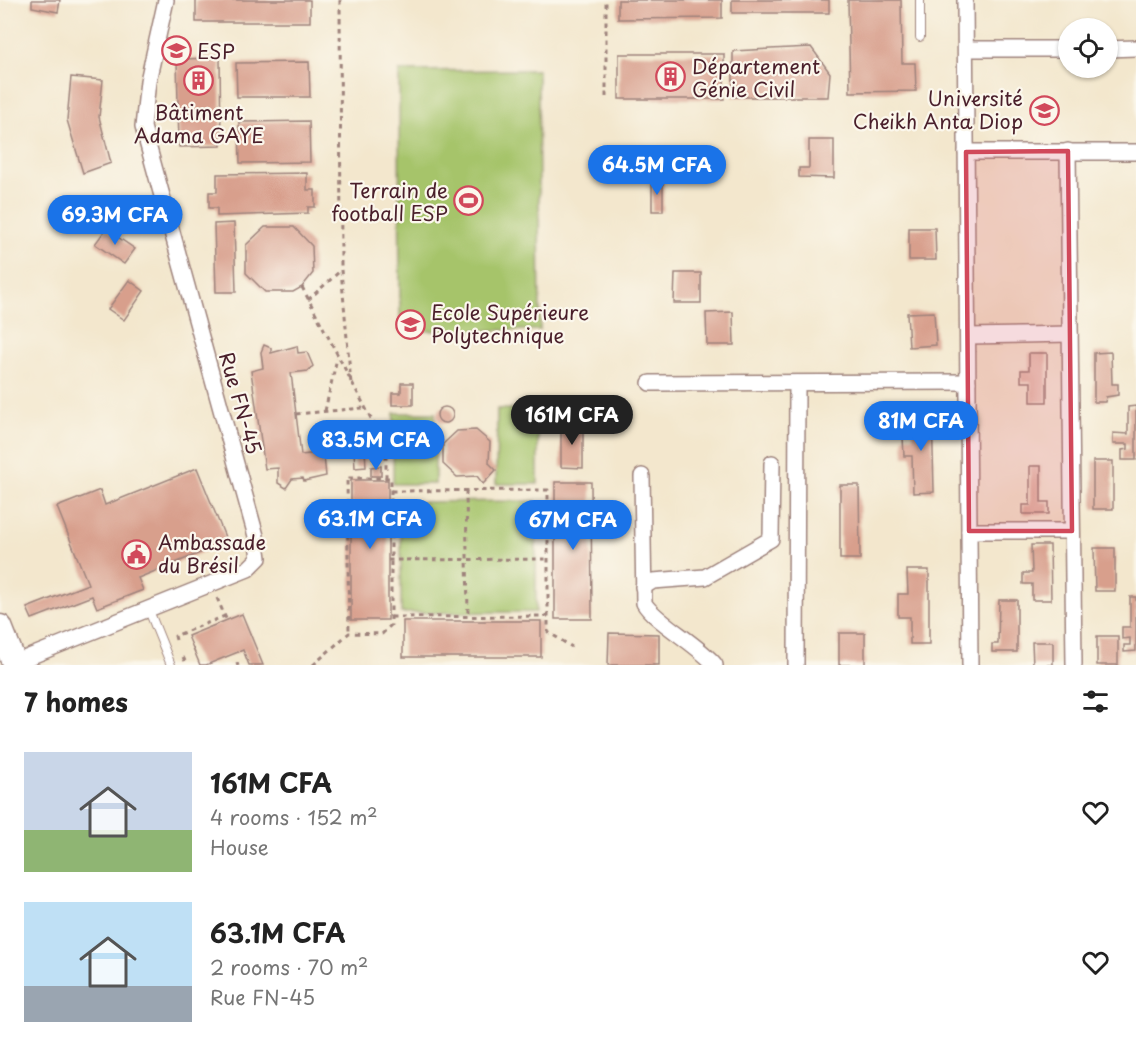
<!DOCTYPE html>
<meta charset="utf-8">
<style>
:root{--surface:#fff;--page:#f6f6f6;--text:#222;--muted:#767676;--accent:#1a73e8}
body{margin:0;font-family:"Playpen Sans",sans-serif;background:var(--page);color:var(--text);height:100vh;display:flex;flex-direction:column;font-size:22px;white-space:nowrap}
*{box-sizing:border-box;margin:0}
p{font-size:20px;color:var(--muted)}
.icon{flex:none;width:33px;height:33px;fill:none;stroke:currentColor;stroke-width:2;stroke-linecap:round;stroke-linejoin:round}
.map{position:relative;height:665px;overflow:hidden}
.drawer{display:flex;flex-direction:column;background:var(--surface);flex:1}
.drawer>*{flex:none}
.tools{position:absolute;left:1058px;top:18px;display:grid;gap:12px}
.tools a{display:grid;place-items:center;width:60px;height:60px;border-radius:50%;background:var(--surface);box-shadow:0 2px 4px #0004;font-size:30px}
.price{position:absolute;translate:-50% -51px;padding:0 14px;border-radius:21px;background:var(--accent);color:#fff;font-size:20px;line-height:39px;filter:drop-shadow(0 2px 3px #0008)}
.price::after{content:'';position:absolute;left:50%;top:36px;width:18px;height:14px;margin-left:-9px;background:inherit;clip-path:polygon(0 0,100% 0,50% 100%)}
.price.selected{background:#222;color:#fff}
ul{padding:0;list-style:none}
li{display:flex;align-items:center;gap:18px;height:150px;padding:0 24px}
li span{display:grid;place-items:center;flex:none;width:168px;height:120px;border-radius:0px;color:#555}
li>.icon{margin-inline-start:auto}
span .icon{width:72px;height:72px;fill:#fffc;stroke-width:1}
li b{font-size:26px}
h2{display:flex;justify-content:space-between;align-items:center;height:72px;padding:0 24px;font-size:26px}
.map>svg:first-child{display:block}
</style>
<div class="map">
<svg width="1136" height="665" viewBox="0 0 1136 665">
<rect width="100%" height="100%" fill="#fbf7ec"/>
<filter id="ink" filterUnits="userSpaceOnUse"><feTurbulence type="fractalNoise" baseFrequency=".0167" numOctaves="2"/><feDisplacementMap in="SourceGraphic" scale="12" xChannelSelector="R" yChannelSelector="G"/><feConvolveMatrix kernelMatrix="1 2 1 2 8 2 1 2 1" color-interpolation-filters="sRGB"/></filter>
<filter id="wash" filterUnits="userSpaceOnUse"><feTurbulence type="fractalNoise" baseFrequency=".008" numOctaves="4" result="noise"/><feDisplacementMap in="SourceGraphic" scale="24" xChannelSelector="R" yChannelSelector="G"/><feGaussianBlur stdDeviation="1.35" result="paint"/><feColorMatrix in="noise" values="0 0 0 0 0 0 0 0 0 0 0 0 0 0 0 0 0 1.4 0 .05"/><feComposite in="paint" operator="in"/></filter>
<g filter="url(#wash)">
<rect width="100%" height="100%" fill="#f3e7cd"/>
<g fill="#a6c46b" stroke="#78724b" stroke-width="1.5">
<polygon points="538,70 540,330 400,331 399,71"/>
<polygon points="497,409 538,410 538,484 496,484"/>
<polygon points="394,413 435,413 435,484 393,484"/>
<polygon points="536,501 536,612 401,613 401,502"/>
</g>
<g id="blocks">
<g fill="#d89f8c">
<polygon points="32,0 60,0 58,12 32,7"/>
<rect x="196" y="0" width="114" height="22"/>
<polygon points="618,0 722,0 722,18 618,19"/>
<rect x="732" y="0" width="97" height="13"/>
<polygon points="848,0 901,0 902,63 915,63 916,91 850,92"/>
<polygon points="811,47 830,73 828,97 733,97 733,51"/>
<rect x="619" y="54" width="105" height="45"/>
<polygon points="220,58 221,146 179,147 177,59"/>
<polygon points="309,62 310,97 237,97 236,63"/>
<polygon points="71,77 103,80 99,117 111,163 83,173 67,120"/>
<polygon points="309,121 310,162 240,163 239,122"/>
<polygon points="809,140 834,140 834,178 799,177 799,168 809,168"/>
<polygon points="307,173 307,190 315,190 315,207 308,207 308,213 217,216 217,208 209,208 209,192 217,192 217,174"/>
<polygon points="652,180 663,181 663,211 652,211"/>
<polygon points="234,223 236,292 216,292 214,224"/>
<polygon points="265,227 294,227 312,246 313,273 302,287 293,292 265,292 246,273 246,245"/>
<polygon points="909,228 935,228 936,260 909,260"/>
<polygon points="106,229 135,249 124,264 95,244"/>
<polygon points="675,273 701,273 701,303 674,303"/>
<polygon points="129,280 144,291 124,320 108,309"/>
<polygon points="733,312 734,345 707,345 706,313"/>
<polygon points="934,312 936,345 909,347 907,313"/>
<polygon points="264,345 271,348 271,353 297,346 298,353 307,352 313,366 308,371 291,373 301,455 319,453 324,457 326,476 304,481 303,478 292,479 286,488 278,483 278,468 265,469 251,371 263,368 261,352"/>
<polygon points="1111,352 1112,384 1118,384 1118,395 1106,397 1105,402 1094,402 1094,353"/>
<polygon points="1029,353 1047,353 1047,402 1031,402 1031,382 1021,382 1021,370 1029,370"/>
<polygon points="401,383 413,383 413,405 392,405 392,393 401,393"/>
<polygon points="1136,406 1136,460 1122,460 1122,450 1128,449 1128,444 1113,444 1113,433 1128,434 1128,407"/>
<circle cx="445" cy="415" r="8"/>
<polygon points="932,410 934,492 913,493 912,456 904,456 903,437 913,436 912,411"/>
<polygon points="561,425 583,425 583,468 561,467"/>
<polygon points="476,430 490,442 489,463 496,470 483,484 477,476 457,477 443,464 443,444 457,431"/>
<polygon points="381,442 382,457 372,458 372,443"/>
<polygon points="365,450 366,467 355,468 354,451"/>
<rect x="1093" y="461" width="20" height="48"/>
<polygon points="381,466 381,476 371,476 371,467"/>
<polygon points="1030,466 1041,466 1041,502 1049,502 1049,514 1023,514 1023,505 1030,505"/>
<polygon points="197,468 227,542 138,578 143,590 97,608 92,596 32,619 27,608 88,584 57,507 100,490 105,505"/>
<rect x="351" y="480" width="37" height="140"/>
<polygon points="555,482 591,482 592,619 555,619"/>
<polygon points="840,485 859,485 860,559 840,559"/>
<polygon points="1031,545 1050,545 1051,600 1032,600 1032,584 1023,584 1023,573 1032,573"/>
<polygon points="1094,548 1115,548 1115,591 1095,591"/>
<polygon points="907,570 929,570 929,644 910,644 910,617 898,617 898,594 908,594"/>
<polygon points="1130,597 1136,597 1136,651 1124,652 1124,645 1130,645 1130,638 1122,639 1122,627 1130,627"/>
<polygon points="999,600 1017,600 1017,652 992,652 992,644 998,644"/>
<polygon points="242,614 263,665 249,665 243,650 206,665 200,665 188,636"/>
<rect x="403" y="621" width="138" height="36"/>
<polygon points="609,633 659,634 659,665 608,665"/>
<rect x="839" y="633" width="26" height="32"/>
<rect x="1097" y="636" width="21" height="29"/>
<polygon points="1032,642 1053,642 1053,665 1033,665"/>
</g>
</g>
</g>
<g filter="url(#ink)">
<use href="#blocks" fill-opacity="0" stroke="#9e837c" stroke-width="1.5"/>
<g fill="none" stroke-linecap="round" stroke-linejoin="round">
<defs>
<g id="service">
<polyline points="920,0 920,37"/>
<polyline points="148,608 171,665"/>
</g>
<g id="minor">
<polyline points="965,0 970,665"/>
<polyline points="966,49 1068,49"/>
<polyline points="1107,49 1136,48"/>
<polyline points="1068,151 1074,665"/>
<polyline points="966,152 1136,152"/>
<polyline points="968,336 1070,334"/>
<polyline points="650,383 968,382"/>
<path d="M642,476L644,603C654,621 699,645 715,665"/>
<polyline points="969,531 1072,531"/>
<polyline points="643,587 653,581 705,577 771,539 772,463"/>
<polyline points="14,663 248,569 259,558 256,536 143,127 148,81 166,0"/>
<polyline points="796,665 797,383"/>
</g>
<polyline id="trunk" points="0,627 15,665"/>
</defs>
<use href="#service" stroke="#9e837c" stroke-width="10"/>
<use href="#minor" stroke="#9e837c" stroke-width="18"/>
<use href="#trunk" stroke="#9e837c" stroke-width="27"/>
<g stroke="#9e837c" stroke-width="3" stroke-dasharray="4.5 4.5" stroke-linecap="butt">
<polyline points="340,0 341,270 351,384"/>
<polyline points="606,97 606,0"/>
<polyline points="302,287 386,447 386,478"/>
<polyline points="308,300 340,271"/>
<polyline points="325,411 337,358"/>
<polyline points="296,414 363,408"/>
<polyline points="391,491 548,490 548,632 572,647"/>
<polyline points="466,491 468,616"/>
<polyline points="388,560 548,559"/>
<polyline points="217,598 227,621"/>
<polyline points="391,617 548,616"/>
<polyline points="176,640 175,636 225,616"/>
<polyline points="183,657 187,665"/>
<polyline points="236,665 239,664"/>
<polyline points="313,665 349,633 382,634 391,625 391,478 347,478 349,633"/>
</g>
<use href="#service" stroke="#fff" stroke-width="8"/>
<use href="#minor" stroke="#fff" stroke-width="15"/>
<use href="#trunk" stroke="#fff" stroke-width="24"/>
</g>
</g>
<path fill="#d1495b" fill-opacity="0.2" stroke="#d1495b" stroke-width="4.5" stroke-linejoin="round" d="M1068,151L1072,531H969L966,152Z"/>
<defs>
<symbol id="university-ring" viewBox="-11 -11 22 22"><circle r="9.5" fill="#fbf7ec" stroke="#d1495b" stroke-width="1.5"/><path d="M0-5L7-2L0 1L-7-2ZM-4 1L0 2.5L4 1V4Q0 6-4 4Z" fill="#d1495b"/></symbol>
<symbol id="building-ring" viewBox="-11 -11 22 22"><circle r="9.5" fill="#fbf7ec" stroke="#d1495b" stroke-width="1.5"/><path d="M-4-6H4V6H1V3H-1V6H-4ZM-2.5-4.3h1.7v1.8h-1.7ZM.8-4.3h1.7v1.8H.8ZM-2.5-1h1.7V.8h-1.7ZM.8-1h1.7V.8H.8Z" fill="#d1495b"/></symbol>
<symbol id="stadium-ring" viewBox="-11 -11 22 22"><circle r="9.5" fill="#fbf7ec" stroke="#d1495b" stroke-width="1.5"/><path d="M0-5a6.5 5 0 1 0 0 10a6.5 5 0 1 0 0-10ZM-3.5-1.8h7v3.6h-7Z" fill="#d1495b"/></symbol>
<symbol id="civic-ring" viewBox="-11 -11 22 22"><circle r="9.5" fill="#fbf7ec" stroke="#d1495b" stroke-width="1.5"/><path d="M-.6-6.5H3V-4.5H.6V-3L4-1V1h2V6H-6V1h2V-1L-.6-3ZM-1.2 2.5V6h2.4V2.5Z" fill="#d1495b"/></symbol>
</defs>
<g fill-rule="evenodd">
<use href="#university-ring" x="160" y="34" width="33" height="33"/>
<use href="#building-ring" x="654" y="60" width="33" height="33"/>
<use href="#building-ring" x="182" y="64" width="33" height="33"/>
<use href="#university-ring" x="1028" y="94" width="33" height="33"/>
<use href="#stadium-ring" x="452" y="184" width="33" height="33"/>
<use href="#university-ring" x="394" y="308" width="33" height="33"/>
<use href="#civic-ring" x="120" y="538" width="33" height="33"/>
</g>
<g text-anchor="middle" dominant-baseline="central" stroke-width="4.5" stroke-linejoin="round" paint-order="stroke">
<g font-size="20" fill="#4a1f2b" stroke="#fbf7ec" text-anchor="start">
<text x="197" y="51">ESP</text>
<text x="692" y="66">Département<tspan x="692" dy="23">Génie Civil</tspan></text>
<text x="1023" y="98" text-anchor="end">Université<tspan x="1023" dy="23">Cheikh Anta Diop</tspan></text>
<text x="199" y="112" text-anchor="middle">Bâtiment<tspan x="199" dy="23">Adama GAYE</tspan></text>
<text x="448" y="190" text-anchor="end">Terrain de<tspan x="448" dy="23">football ESP</tspan></text>
<text x="431" y="312">Ecole Supérieure<tspan x="431" dy="23">Polytechnique</tspan></text>
<text x="158" y="542">Ambassade<tspan x="158" dy="23">du Brésil</tspan></text>
</g>
<g font-size="20" fill="#4a1f2b" stroke="#fbf7ec">
<text transform="translate(241 403) rotate(74)">Rue FN-45</text>
</g>
</g>
</svg>
<div class="tools">
<a><svg class="icon" aria-label="locate" viewBox="0 0 24 24"><circle cx="12" cy="12" r="6"/><path d="M12 2v4M12 18v4M2 12h4M18 12h4"/></svg></a>
</div>
<b class="price" style="left:657px;top:196px">64.5M CFA</b>
<b class="price" style="left:115px;top:246px">69.3M CFA</b>
<b class="price selected" style="left:572px;top:446px">161M CFA</b>
<b class="price" style="left:921px;top:452px">81M CFA</b>
<b class="price" style="left:376px;top:471px">83.5M CFA</b>
<b class="price" style="left:370px;top:550px">63.1M CFA</b>
<b class="price" style="left:573px;top:551px">67M CFA</b>
</div>
<section class="drawer">
<h2>7 homes<svg class="icon" aria-label="filters" viewBox="0 0 24 24"><path d="M4 7h16M4 17h16"/><circle cx="9" cy="7" r="2"/><circle cx="15" cy="17" r="2"/></svg></h2>
<ul>
<li><span style="background:linear-gradient(#c9d6e8 65%,#8fb573 0)"><svg class="icon" aria-label="home" viewBox="0 0 24 24"><path d="M3 11l9-7 9 7M6 9v11h12V9"/></svg></span><div><b>161M CFA</b><p>4 rooms · 152 m²</p><p>House</p></div><svg class="icon" aria-label="heart" viewBox="0 0 24 24"><path d="M12 20l-8-8c-3-5 5-10 8-4 3-6 11-1 8 4z"/></svg></li>
<li><span style="background:linear-gradient(#bfe0f5 70%,#9aa5b1 0)"><svg class="icon" aria-label="home" viewBox="0 0 24 24"><path d="M3 11l9-7 9 7M6 9v11h12V9"/></svg></span><div><b>63.1M CFA</b><p>2 rooms · 70 m²</p><p>Rue FN-45</p></div><svg class="icon" aria-label="heart" viewBox="0 0 24 24"><path d="M12 20l-8-8c-3-5 5-10 8-4 3-6 11-1 8 4z"/></svg></li>
</ul>
</section>
